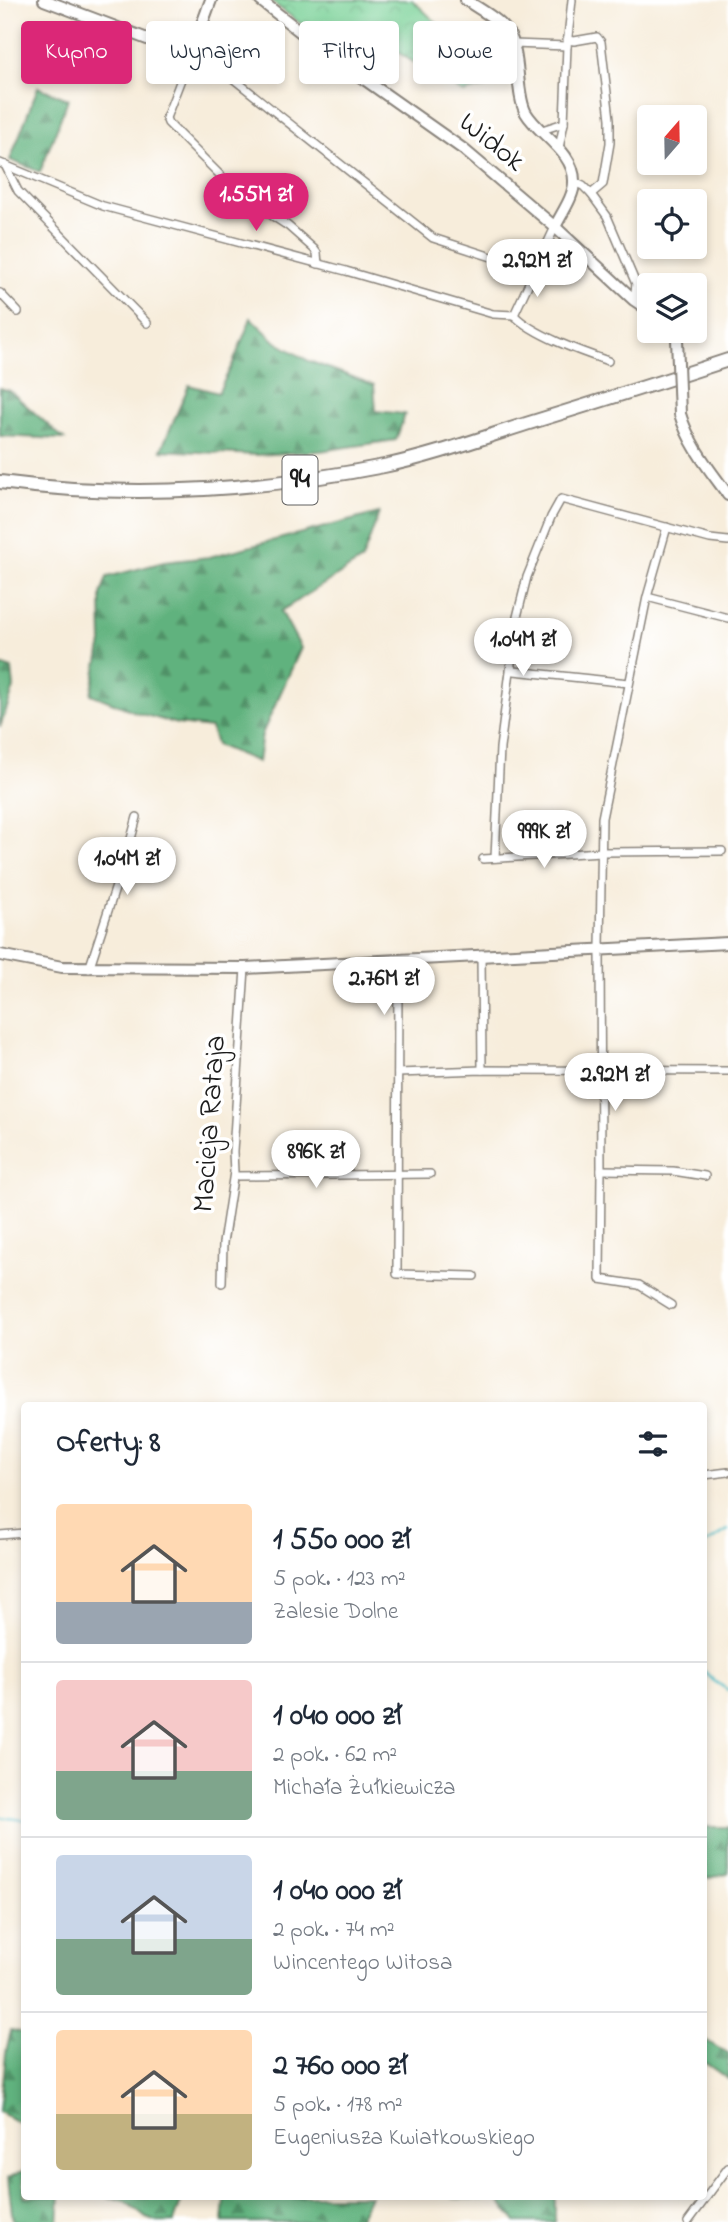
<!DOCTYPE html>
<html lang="pl">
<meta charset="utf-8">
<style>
:root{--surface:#fff;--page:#f6f6f7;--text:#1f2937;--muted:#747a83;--line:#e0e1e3;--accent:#db2777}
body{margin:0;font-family:"Indie Flower",sans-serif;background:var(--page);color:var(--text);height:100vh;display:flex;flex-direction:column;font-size:26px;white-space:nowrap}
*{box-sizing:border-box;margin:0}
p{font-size:23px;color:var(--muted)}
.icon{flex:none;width:38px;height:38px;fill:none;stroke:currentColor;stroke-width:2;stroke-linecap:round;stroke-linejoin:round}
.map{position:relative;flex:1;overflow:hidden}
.sheet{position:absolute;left:21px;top:1402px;width:686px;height:798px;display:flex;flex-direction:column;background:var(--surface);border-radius:7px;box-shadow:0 4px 10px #0003}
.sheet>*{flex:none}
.guide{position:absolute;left:21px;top:21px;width:686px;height:63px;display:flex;gap:14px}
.needle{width:46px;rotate:20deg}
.fabs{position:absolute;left:637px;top:105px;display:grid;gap:14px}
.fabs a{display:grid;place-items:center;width:70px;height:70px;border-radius:7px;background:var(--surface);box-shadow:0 4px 10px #0003;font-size:35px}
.price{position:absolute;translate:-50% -60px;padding:0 16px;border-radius:24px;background:#fff;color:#222;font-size:23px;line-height:46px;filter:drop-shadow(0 2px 4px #0008)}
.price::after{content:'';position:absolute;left:50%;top:42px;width:21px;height:16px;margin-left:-10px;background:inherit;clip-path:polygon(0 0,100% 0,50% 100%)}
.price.selected{background:var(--accent);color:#fff}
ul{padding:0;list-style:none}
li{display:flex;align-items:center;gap:21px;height:175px;padding:0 35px}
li+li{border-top:2px solid var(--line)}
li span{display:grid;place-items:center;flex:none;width:196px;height:140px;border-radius:7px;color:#555}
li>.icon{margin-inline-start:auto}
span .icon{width:84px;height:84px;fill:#fffc;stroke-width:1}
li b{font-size:30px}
h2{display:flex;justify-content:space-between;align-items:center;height:84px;padding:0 35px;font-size:30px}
.chip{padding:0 24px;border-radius:7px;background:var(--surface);box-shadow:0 4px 10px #0003;font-size:24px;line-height:63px}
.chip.selected{background:var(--accent);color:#fff}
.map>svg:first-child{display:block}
</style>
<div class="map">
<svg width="728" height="2222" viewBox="0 0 728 2222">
<defs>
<pattern id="forest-firs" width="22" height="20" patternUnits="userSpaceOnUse" patternTransform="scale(1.75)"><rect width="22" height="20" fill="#61b27e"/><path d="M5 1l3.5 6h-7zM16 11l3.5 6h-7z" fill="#4f9066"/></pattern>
<pattern id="park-crowns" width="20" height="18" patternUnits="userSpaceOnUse" patternTransform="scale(1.75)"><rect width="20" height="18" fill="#77d095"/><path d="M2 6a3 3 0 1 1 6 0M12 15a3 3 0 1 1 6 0" fill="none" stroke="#66b280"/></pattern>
</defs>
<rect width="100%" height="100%" fill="#fff"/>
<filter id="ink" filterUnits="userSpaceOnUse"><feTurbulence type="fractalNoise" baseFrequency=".0143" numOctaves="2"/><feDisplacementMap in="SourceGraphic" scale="14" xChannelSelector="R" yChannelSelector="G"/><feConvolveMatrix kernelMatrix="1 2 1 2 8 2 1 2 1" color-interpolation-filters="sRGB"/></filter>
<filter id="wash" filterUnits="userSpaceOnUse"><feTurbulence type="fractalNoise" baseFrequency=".00686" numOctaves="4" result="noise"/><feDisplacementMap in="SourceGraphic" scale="28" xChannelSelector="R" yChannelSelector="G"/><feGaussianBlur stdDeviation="1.57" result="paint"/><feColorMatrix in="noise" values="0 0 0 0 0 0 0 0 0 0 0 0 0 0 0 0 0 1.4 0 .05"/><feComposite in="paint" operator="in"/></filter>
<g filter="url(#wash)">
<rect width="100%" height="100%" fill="#f7eddb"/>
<g fill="url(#forest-firs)" stroke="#3e674d" stroke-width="2">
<polygon points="38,87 68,99 40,172 10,160"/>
<polygon points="251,318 276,342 309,361 374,385 376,411 405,414 396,440 320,451 256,455 161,450 189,385 218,393 233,363"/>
<polygon points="0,388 10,391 64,439 0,436"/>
<polygon points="379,513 362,560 281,611 301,648 262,734 258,762 216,745 211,728 177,724 138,713 91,694 102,643 101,594 107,577 164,562 209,557"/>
<polygon points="0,665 12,669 14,688 0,727"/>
<polygon points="704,1827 728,1827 728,1874 704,1879"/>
<polygon points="11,2030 24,2033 24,2126 0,2112 6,2053"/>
<polygon points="704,2039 728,2054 728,2079 704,2062"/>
<polygon points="24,2170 24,2196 60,2196 58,2222 13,2222 8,2178"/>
<polygon points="105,2196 183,2196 174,2222 157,2222 146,2218 125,2201"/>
<polygon points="222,2196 370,2196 357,2222 223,2222 225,2201"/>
<polygon points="452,2196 555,2196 555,2222 516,2222 498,2200 453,2198"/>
</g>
<polygon fill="url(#park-crowns)" stroke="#4a7658" stroke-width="2" points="269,0 412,0 467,51 486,64 490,86 463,93 391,48 367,73"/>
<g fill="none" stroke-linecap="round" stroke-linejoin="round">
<g stroke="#4ebcc6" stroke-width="2.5">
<polyline points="704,1545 728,1530"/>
<polyline points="704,1671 714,1681 728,1690"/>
<polyline points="0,1817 24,1820"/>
</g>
</g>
</g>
<g filter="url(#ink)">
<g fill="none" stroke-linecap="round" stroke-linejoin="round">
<defs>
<g id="street">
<polyline points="196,37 211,64"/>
<polyline points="567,40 574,41 597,37 601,42 610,119 610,143 603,184 591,194"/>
<polyline points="513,44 567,46"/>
<path d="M181,48C196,61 217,69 235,80L433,238L535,271"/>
<polyline points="190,56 166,118 168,123 239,194 288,226 314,249 317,253 318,264"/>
<polyline points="542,130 564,123"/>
<polyline points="559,148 564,123 567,46 572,0"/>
<polyline points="0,163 103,206 346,271 493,314 514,315"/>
<polyline points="5,165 18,191 147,323"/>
<polyline points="574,182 583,186 591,194 607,216 636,284 634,300"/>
<polyline points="0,293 18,312"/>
<path d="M514,315C533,335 582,352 608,361"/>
<polyline points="514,315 555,227"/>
<polyline points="667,527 647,597 602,818 600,948 601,1170 600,1279 639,1285 671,1305"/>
<polyline points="647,597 728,618"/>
<polyline points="511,667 514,671 629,683"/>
<polyline points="495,858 500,748 517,617 527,577 551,517 561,499 710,539 728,541"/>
<polyline points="483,859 602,852 722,851"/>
<polyline points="481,954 482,1070"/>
<polyline points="394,959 398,974 397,1274 474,1276"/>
<polyline points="89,969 129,846 137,817"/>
<polyline points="398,1073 482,1070 728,1071"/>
<polyline points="601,1170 673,1171 705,1176"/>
<polyline points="234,1176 430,1174"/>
<polyline points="222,1283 223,1243 234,1172 233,1152 245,968"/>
<polyline points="704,1475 728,1472"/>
<polyline points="0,1535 24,1533"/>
<polyline points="688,2222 728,2168"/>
</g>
<g id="secondary">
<path d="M44,0L171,48C199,47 202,22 211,0"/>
<polyline points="260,0 330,55 463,149 555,227 634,300 649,310"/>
<path d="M466,0C482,11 503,21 511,38C520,57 516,96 526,113C538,134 575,152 574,182C574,197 561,214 555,227"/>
<path d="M680,414C689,445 710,470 728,495"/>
<polyline points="0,955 62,967 245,968 728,943"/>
</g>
<path id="primary" d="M0,482C129,499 257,491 384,466C432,456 479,439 526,424C594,403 661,382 728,360"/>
</defs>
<use href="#street" stroke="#8a847c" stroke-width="10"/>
<use href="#secondary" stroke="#8a847c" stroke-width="14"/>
<use href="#primary" stroke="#8a847c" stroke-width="16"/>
<use href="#street" stroke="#fff" stroke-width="7"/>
<use href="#secondary" stroke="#fff" stroke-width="10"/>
<use href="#primary" stroke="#fff" stroke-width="12"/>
<defs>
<polyline id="secondary-bridge" points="677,339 680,414"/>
</defs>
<use href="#secondary-bridge" stroke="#8a847c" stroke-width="14" stroke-linecap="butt"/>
<use href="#secondary-bridge" stroke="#fff" stroke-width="10"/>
</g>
</g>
<g text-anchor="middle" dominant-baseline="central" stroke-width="7" stroke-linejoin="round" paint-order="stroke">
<rect fill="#fff" stroke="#606060" stroke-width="2" x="282.5" y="455.5" width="35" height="49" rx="5"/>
<g font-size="28" font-weight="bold" fill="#1c1c1c">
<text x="300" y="480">94</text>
</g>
<g font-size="30" fill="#1c1c1c" stroke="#fff">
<text transform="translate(491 143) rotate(39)">Widok</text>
<text transform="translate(211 1124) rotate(-86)">Macieja Rataja</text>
</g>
</g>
</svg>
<div class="fabs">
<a><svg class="needle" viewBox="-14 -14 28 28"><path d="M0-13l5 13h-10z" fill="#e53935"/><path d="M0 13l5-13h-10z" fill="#747a83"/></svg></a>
<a><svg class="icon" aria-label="locate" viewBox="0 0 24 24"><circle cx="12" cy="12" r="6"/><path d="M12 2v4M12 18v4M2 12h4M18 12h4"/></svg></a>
<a><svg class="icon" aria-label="layers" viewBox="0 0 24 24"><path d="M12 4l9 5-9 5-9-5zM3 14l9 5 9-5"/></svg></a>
</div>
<b class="price selected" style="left:256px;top:233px">1.55M zł</b>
<b class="price" style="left:537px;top:299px">2.92M zł</b>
<b class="price" style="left:523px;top:678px">1.04M zł</b>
<b class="price" style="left:544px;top:870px">999K zł</b>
<b class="price" style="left:127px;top:897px">1.04M zł</b>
<b class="price" style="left:384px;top:1017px">2.76M zł</b>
<b class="price" style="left:615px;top:1113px">2.92M zł</b>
<b class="price" style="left:316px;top:1190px">896K zł</b>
<div class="guide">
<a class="chip selected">Kupno</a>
<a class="chip">Wynajem</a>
<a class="chip">Filtry</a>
<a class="chip">Nowe</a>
</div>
<section class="sheet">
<h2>Oferty: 8<svg class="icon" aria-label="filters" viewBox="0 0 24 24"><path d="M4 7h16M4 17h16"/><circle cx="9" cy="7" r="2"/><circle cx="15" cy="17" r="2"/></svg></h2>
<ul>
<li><span style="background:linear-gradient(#ffd9b3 70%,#9aa5b1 0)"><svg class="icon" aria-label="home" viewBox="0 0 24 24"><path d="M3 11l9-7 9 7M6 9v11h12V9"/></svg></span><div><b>1 550 000 zł</b><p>5 pok. · 123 m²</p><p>Zalesie Dolne</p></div></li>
<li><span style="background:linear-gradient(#f6c9c9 65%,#7fa58c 0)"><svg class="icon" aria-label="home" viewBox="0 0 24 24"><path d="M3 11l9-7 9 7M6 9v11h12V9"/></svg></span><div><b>1 040 000 zł</b><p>2 pok. · 62 m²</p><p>Michała Żułkiewicza</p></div></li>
<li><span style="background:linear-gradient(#c9d6e8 60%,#7fa58c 0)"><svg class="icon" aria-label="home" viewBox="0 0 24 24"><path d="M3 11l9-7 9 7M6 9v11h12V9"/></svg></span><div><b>1 040 000 zł</b><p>2 pok. · 74 m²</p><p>Wincentego Witosa</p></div></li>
<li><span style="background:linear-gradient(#ffd9b3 60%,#c2b280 0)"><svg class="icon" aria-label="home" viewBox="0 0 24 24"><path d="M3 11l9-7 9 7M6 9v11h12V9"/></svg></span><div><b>2 760 000 zł</b><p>5 pok. · 178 m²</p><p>Eugeniusza Kwiatkowskiego</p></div></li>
</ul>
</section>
</div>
